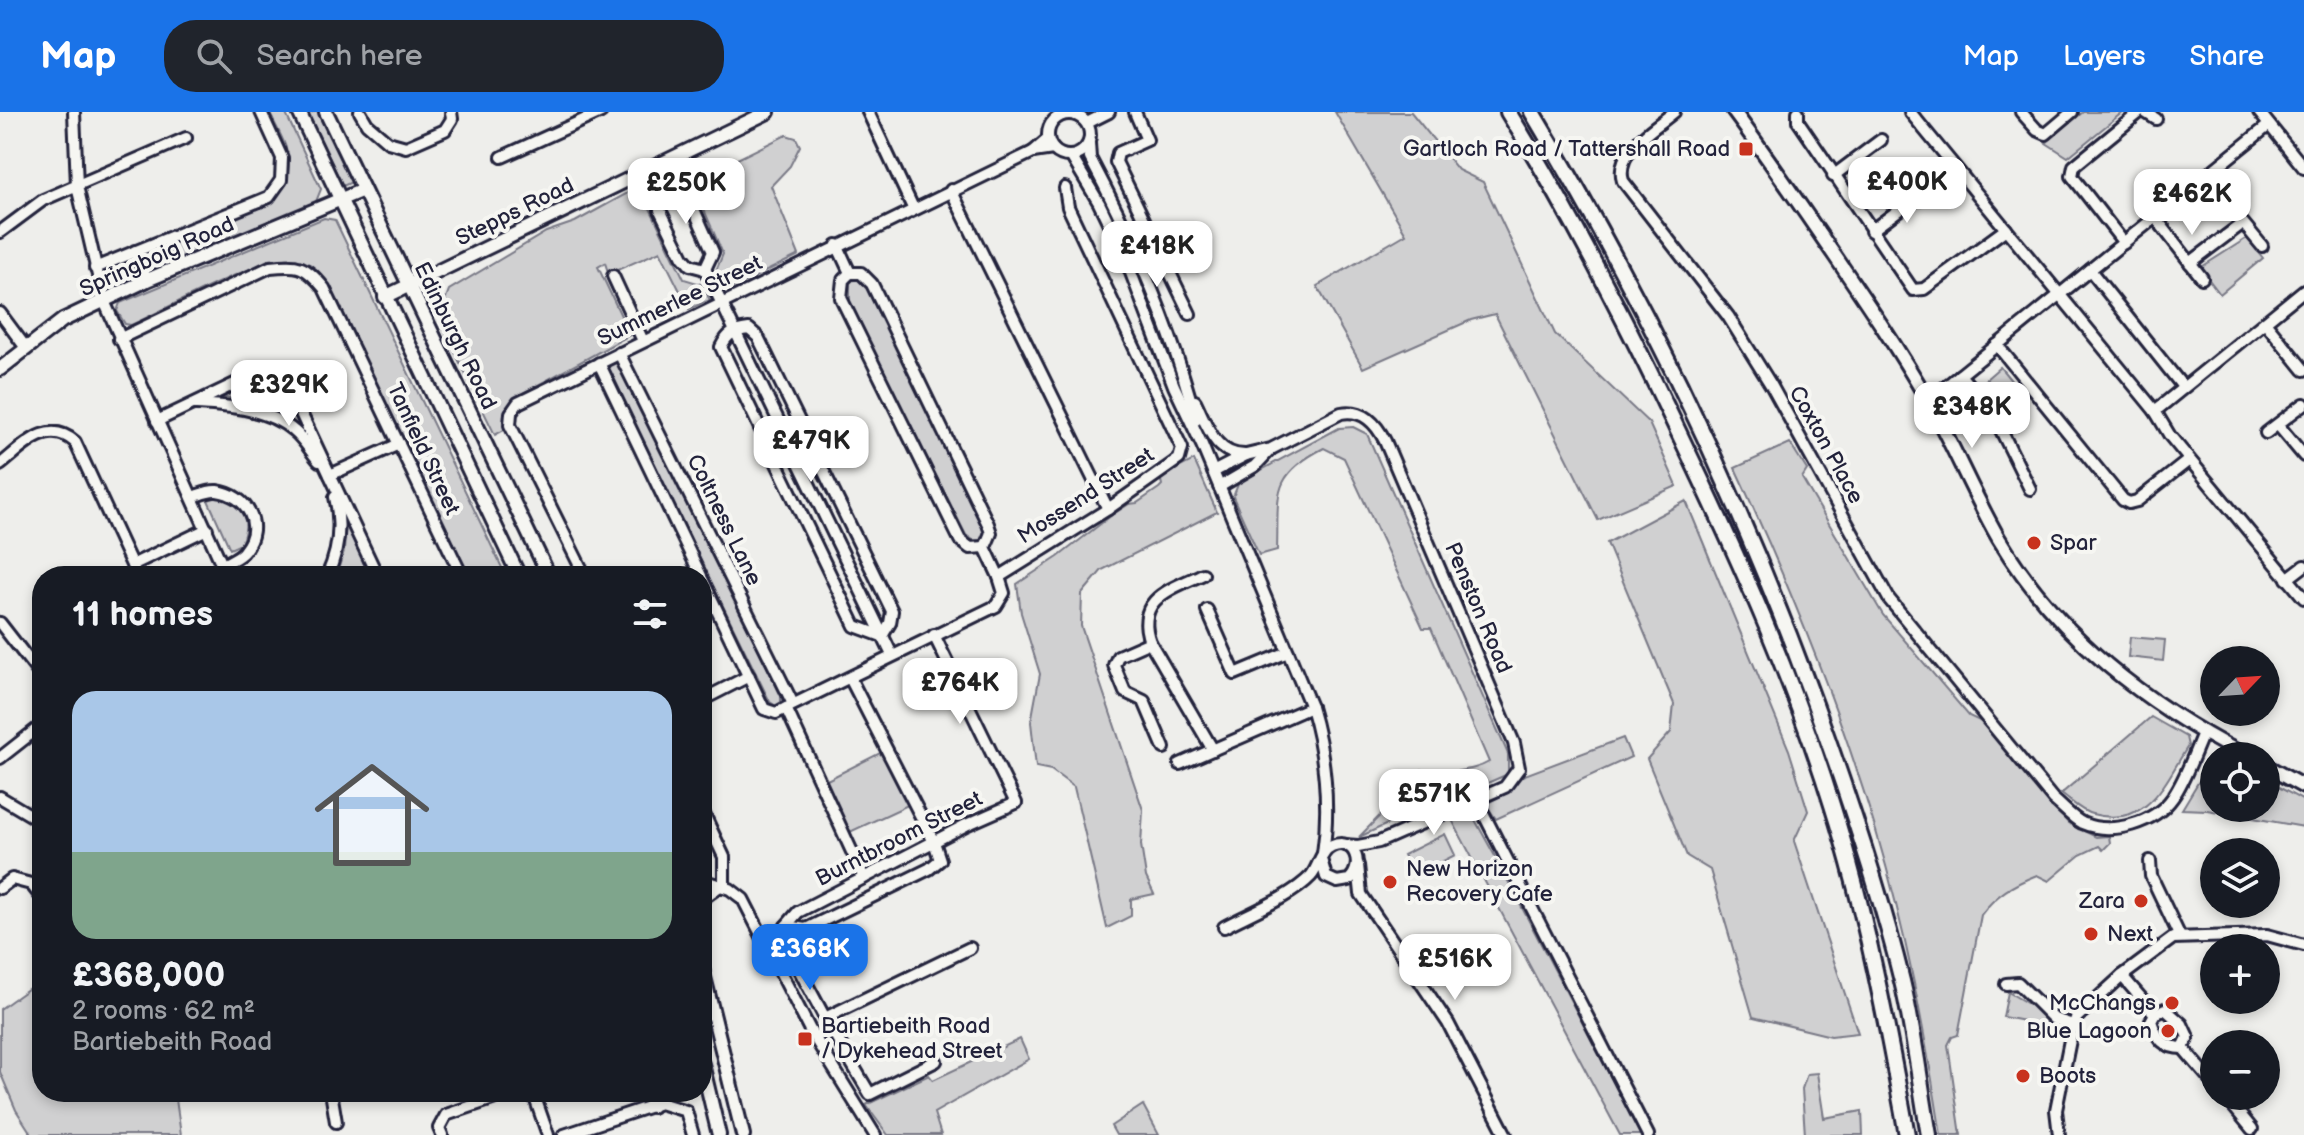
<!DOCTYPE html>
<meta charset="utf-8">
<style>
:root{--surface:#171b24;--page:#20242c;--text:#f1f3f6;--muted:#9ea1a6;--accent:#1a73e8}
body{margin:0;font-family:"Balsamiq Sans",sans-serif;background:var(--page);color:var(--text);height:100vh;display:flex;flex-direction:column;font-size:30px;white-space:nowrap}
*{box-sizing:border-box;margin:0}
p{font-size:26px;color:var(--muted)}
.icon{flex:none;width:44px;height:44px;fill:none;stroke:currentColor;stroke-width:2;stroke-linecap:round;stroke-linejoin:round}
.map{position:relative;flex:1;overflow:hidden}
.details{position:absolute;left:32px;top:454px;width:680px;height:536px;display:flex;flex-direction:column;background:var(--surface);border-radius:32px;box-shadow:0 4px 12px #0003}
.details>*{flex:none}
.needle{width:52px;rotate:65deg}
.fabs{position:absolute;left:2200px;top:534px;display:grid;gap:16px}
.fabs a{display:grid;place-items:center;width:80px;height:80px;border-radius:50%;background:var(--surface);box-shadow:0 4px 12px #0003;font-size:40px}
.price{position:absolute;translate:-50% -68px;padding:0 18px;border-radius:16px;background:#fff;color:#222;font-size:26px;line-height:52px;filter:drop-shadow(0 2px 4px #0008)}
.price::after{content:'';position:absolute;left:50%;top:48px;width:24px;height:18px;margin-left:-12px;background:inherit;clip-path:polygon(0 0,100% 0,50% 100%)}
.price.on{background:var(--accent);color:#fff}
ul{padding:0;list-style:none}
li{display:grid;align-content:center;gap:16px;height:424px;padding:0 40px}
li span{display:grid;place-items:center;height:248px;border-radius:24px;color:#555}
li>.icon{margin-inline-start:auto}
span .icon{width:144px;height:144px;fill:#fffc;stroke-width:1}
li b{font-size:34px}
h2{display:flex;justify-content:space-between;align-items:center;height:96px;padding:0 40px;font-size:34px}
header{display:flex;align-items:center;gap:48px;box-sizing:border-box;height:112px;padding:0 40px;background:var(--accent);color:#fff}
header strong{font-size:38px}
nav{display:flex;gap:44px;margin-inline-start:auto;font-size:28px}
.search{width:560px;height:72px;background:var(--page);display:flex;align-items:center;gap:20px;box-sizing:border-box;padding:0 28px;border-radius:32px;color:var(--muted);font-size:30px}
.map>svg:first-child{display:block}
</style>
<header>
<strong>Map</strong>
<div class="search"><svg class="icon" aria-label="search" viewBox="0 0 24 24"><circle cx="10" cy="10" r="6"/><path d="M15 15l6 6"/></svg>Search here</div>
<nav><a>Map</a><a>Layers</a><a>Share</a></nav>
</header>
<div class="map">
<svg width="2304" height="1023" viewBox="0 0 2304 1023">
<rect width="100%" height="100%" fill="#eeeeeb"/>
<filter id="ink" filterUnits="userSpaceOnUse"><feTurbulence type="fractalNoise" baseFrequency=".0125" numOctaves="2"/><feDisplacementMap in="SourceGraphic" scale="16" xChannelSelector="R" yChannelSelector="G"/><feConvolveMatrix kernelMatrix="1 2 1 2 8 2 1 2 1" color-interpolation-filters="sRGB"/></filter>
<g filter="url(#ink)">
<g fill="#d0d0d1" stroke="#797986" stroke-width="2">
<path d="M269,0H285L321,77L315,92L152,162L143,141L274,86C302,55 285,32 269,0Z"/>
<polygon points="313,0 320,0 354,69 343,74 308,2"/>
<polygon points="1335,0 1411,0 1458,58 1483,70 1555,222 1649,311 1677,374 1598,408 1495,202 1471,208 1363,256 1317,174 1406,122"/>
<polygon points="2083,0 2123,0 2068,45 2046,31"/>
<polygon points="786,23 796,26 800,34 790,54 771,74 799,143 730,177 721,174 715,161 723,142 702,93 720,68 715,58"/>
<polygon points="644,72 649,83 648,92 684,167 701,172 710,188 689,197 660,139 613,160 607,157 605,151 598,155 630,223 514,286 506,303 508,316 495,323 444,218 441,199 449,178 546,120 575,110"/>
<path d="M324,106L335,108L506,464H466L329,174C319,162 310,150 295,147C266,141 163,199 131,213L125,212L117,199L120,191Z"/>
<polygon points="2247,126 2263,146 2220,182 2200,156"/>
<polygon points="855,163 866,174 985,416 986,423 981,428 973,428 966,423 850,193 850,167"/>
<polygon points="616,248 621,251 781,584 781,590 776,594 770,590 608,259 608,251"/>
<polygon points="2000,255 2018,277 2005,289 1986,267"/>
<path d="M265,264L278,269L300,316C267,290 258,287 215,285Z"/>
<path d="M1353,315L1367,322L1508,642V662L1435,694L1434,666C1450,656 1469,662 1489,650L1431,516H1423L1344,346L1324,336C1269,364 1279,384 1277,438L1259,443L1233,385L1239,370L1339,316Z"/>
<path d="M1790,331L1807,358L1802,366L1883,503L1969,604L1986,612L2068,711L2096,725L2109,724L2110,731L2103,738L2099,734L2080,743L2049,769L2037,763C2014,772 1995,783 1981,803L1958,923L1952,925L1948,933L1961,1023H1941C1925,921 1906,819 1876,719C1839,595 1790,474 1735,356Z"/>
<polygon points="1194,348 1217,400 1102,458 1082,482 1081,514 1143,698 1141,733 1146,765 1154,782 1131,787 1131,804 1107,816 1074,675 1051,658 1036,655 1031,610 1040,562 1021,501 1017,472 1058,445 1112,403 1129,392 1137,391 1159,376 1162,373 1160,365"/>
<path d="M217,385C246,390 251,405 241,432L230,437L208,388Z"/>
<polygon points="1686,389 1789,638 1808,699 1794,729 1858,921 1831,924 1753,905 1710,758 1687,744 1647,647 1671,620 1674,592 1607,431"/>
<polygon points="346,410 367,454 368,464 336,464 344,439"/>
<polygon points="2130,525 2165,528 2163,549 2128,545"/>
<path d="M2151,605L2186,625L2188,634C2164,672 2148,717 2092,702C2082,700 2070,688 2061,682Z"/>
<polygon points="1623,626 1631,645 1496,707 1489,697 1489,690 1505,682 1522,664"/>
<polygon points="882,640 908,693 850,720 825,669"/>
<polygon points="2214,644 2214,696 2266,696 2266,668 2304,689 2304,715 2207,698 2182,697"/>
<polygon points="1421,658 1412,701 1359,725 1409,674 1405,665"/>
<polygon points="1465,701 1474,706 1496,746 1641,1023 1620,1023 1452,708"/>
<polygon points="1445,722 1455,743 1414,764 1403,743"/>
<polygon points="42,867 42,980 175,980 181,1023 32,1023 16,998 0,960 0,897"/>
<polygon points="2008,880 2047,903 2045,913 2003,905"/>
<polygon points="1020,927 1029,947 934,1001 941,1023 888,1023 866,993 929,963 933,968"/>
<polygon points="1817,961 1824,1006 1862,999 1863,1023 1805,1023 1802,977 1807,962"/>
<polygon points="1143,993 1159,1023 1116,1023 1111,1014"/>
</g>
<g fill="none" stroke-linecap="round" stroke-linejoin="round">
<defs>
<g id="minor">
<polyline points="74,0 77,74 104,189 227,464"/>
<polyline points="360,0 367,12 388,30 406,35 445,18 452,7 451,0"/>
<polyline points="868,0 913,96"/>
<polyline points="1135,0 1147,28 1118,41 1116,50 1190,202"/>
<path d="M1674,0C1654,17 1614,39 1623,69L1728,204L1771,273L1889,487L2053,687C2062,694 2072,706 2082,711C2112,724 2155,711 2173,685C2186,666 2194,642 2203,621"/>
<polyline points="1798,0 1798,9 1913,178 1924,177 2006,117"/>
<polyline points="1910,0 2155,299 2170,324 2304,486"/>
<polyline points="2021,0 2037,18 2046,22 2072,0"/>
<polyline points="2145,0 2156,7"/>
<polyline points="2259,0 2304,56"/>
<circle cx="1069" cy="23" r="21"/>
<polyline points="1087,11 1109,0"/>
<polyline points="1048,27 1033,40 1053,37"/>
<path d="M1089,31L1090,46C1134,129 1172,217 1196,308"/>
<path d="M1071,44L1099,91L1125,145L1174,274L1202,333L1311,595C1325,641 1330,694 1323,742"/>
<polyline points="502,45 601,0"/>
<polyline points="653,55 663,76 660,98 683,145 690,153 705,157"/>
<polyline points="1833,64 1881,28"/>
<polyline points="663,76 679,78 688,84 713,140 705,157"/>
<polyline points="951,78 1108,397"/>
<polyline points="2155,105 2202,166"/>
<polyline points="1871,119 1908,91 1928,83"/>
<polyline points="0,120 43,88 186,26"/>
<polyline points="2124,131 2072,64 2074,54 2140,0"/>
<polyline points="837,133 850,161 861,161 872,172 988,412 991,421 985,435 999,465"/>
<polyline points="135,139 147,168"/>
<polyline points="2190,151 2243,111 2262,134"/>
<polyline points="95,156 269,85 281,68 282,46 261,0"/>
<polyline points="705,157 892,543"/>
<polyline points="2090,158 2183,275"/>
<polyline points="850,161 843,168 841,186 960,428 970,436 985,435"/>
<polyline points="613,164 643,229"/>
<polyline points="0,201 26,236"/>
<polyline points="2265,210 2304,258"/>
<path d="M749,217L758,225L892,499L890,511L882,524L855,514L721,235C728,221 733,219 749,217Z"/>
<path d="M119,227L270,155C299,152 305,153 324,176L462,464"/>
<polyline points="1997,233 2123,388 2129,391 2137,389 2189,348"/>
<polyline points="619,241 793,592"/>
<polyline points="599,251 701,464"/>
<polyline points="1960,263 1993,302 2030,377"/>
<path d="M1195,289C1207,313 1215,344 1246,343"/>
<polyline points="1928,289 2269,13"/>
<path d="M195,292C228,294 268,296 294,319C304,327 311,340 319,349"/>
<polyline points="2155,299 2304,178"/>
<polyline points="157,309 266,257 283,263 376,461 375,464"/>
<polyline points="2278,313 2304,344"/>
<polyline points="2266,321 2304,292"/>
<path d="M0,353C22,336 47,305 75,330L137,464"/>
<path d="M1213,360L1246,343L1271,337L1341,301C1363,297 1376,311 1385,329L1514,631L1519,656L1505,675L1379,730L1358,734L1344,733"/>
<polyline points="330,363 399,332"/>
<polyline points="1219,375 1255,354 1270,338"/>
<path d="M192,385C199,383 209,378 217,379C247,383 265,413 244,439C240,445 229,449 223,453"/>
<polyline points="132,453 207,417"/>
<path d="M1203,462C1172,477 1134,486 1150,530L1213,638"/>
<path d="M327,464C339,438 342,413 335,385"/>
<polyline points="585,464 510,313 511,301 518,291 1033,40"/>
<polyline points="702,467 764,597 776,601 996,494 1004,481 999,465 1108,397 1179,347 1182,336 1068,95 1065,76"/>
<polyline points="2287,467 2304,454"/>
<polyline points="1207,498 1235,562 1288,540"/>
<polyline points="0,511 42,565"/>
<polyline points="1150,530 1118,544 1114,553 1125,580 1144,589 1164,636"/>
<polyline points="702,588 749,564"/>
<polyline points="786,596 864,766"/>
<polyline points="0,646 42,613"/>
<polyline points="1180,652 1311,595"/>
<polyline points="0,685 42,710"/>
<polyline points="1477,689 1648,1023"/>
<polyline points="702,698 724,745 724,775"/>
<polyline points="2150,749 2151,764 2180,825"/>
<polyline points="1358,753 1361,782 1448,911 1506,1023"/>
<polyline points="702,768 730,777 743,787 810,918 875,1023"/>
<polyline points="0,776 12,767 31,772 42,786"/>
<polyline points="702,787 720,774"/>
<polyline points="786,814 798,800 966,713 1016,691 934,523"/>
<polyline points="786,814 806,817 929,757 940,748 934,730 850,566"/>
<polyline points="786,814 788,837 825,906 870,982 936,949"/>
<path d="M1224,815C1250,801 1291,785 1311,764C1319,755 1320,739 1332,734C1355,724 1365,754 1349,768L1337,770L1326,765L1321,747"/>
<polyline points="2122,864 2155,902 2165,897 2182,912 2188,925 2183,936 2214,972"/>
<polyline points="2006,872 2018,871 2054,907 2073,913"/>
<path d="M2155,902L2151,909C2157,927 2164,936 2183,936"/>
<polyline points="825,906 970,836"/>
<polyline points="331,980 336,1010"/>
<polyline points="533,980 548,1023"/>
<polyline points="646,980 652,995"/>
<polyline points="2225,984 2252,1017"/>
<polyline points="442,1023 439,1016 446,1003 513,980"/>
<polyline points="564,1023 660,991 686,999 693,1023"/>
<polyline points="2059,1023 2056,998 2073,913 2077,905 2122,864 2173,826 2267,823 2304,833"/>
</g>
<g id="major">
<polyline points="299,0 519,464"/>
<polyline points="326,0 549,464"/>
<path d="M1734,0C1769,47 1802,96 1835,144C1867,191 1899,238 1927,287C1953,332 1973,382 1999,427C2058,525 2146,592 2246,644"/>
<polyline points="385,185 768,0"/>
<polyline points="0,257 63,208 147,168 363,78"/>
<polyline points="2266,654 2304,675"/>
<polyline points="702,857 743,1023"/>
<polyline points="702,952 719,1023"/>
</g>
<g id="highway">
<path d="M1508,0C1575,108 1632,221 1686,336C1742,453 1794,570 1832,693C1866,801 1887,912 1907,1023"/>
<path d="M1532,0C1645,188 1740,386 1815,592C1848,683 1879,775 1902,869C1914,919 1920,972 1929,1023"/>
</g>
</defs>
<use href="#minor" stroke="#22223b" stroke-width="16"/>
<use href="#major" stroke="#22223b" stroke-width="18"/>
<use href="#highway" stroke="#22223b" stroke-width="20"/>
<use href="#minor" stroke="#f6f6f2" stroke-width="10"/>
<use href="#major" stroke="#f6f6f2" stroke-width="12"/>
<use href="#highway" stroke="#f6f6f2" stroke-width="14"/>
</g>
</g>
<g fill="#c8321e" stroke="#f6f6f2" stroke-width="3">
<rect x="1738" y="29" width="16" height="16" rx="4"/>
<circle cx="2034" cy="431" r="8"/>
<circle cx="1390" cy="770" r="8"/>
<circle cx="2141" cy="789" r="8"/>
<circle cx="2091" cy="822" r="8"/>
<circle cx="2172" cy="891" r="8"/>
<circle cx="2168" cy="919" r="8"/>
<rect x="797" y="919" width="16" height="16" rx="4"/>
<circle cx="2023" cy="964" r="8"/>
</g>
<g text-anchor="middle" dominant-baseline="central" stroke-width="8" stroke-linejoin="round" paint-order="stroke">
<g font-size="22" fill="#22223b" stroke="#f6f6f2" text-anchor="start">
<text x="1730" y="37" text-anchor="end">Gartloch Road / Tattershall Road</text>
<text x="2050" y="431">Spar</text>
<text x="1406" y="757">New Horizon<tspan x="1406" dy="25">Recovery Cafe</tspan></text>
<text x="2125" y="789" text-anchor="end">Zara</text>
<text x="2107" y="822">Next</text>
<text x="2156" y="891" text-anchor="end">McChangs</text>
<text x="821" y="914">Bartiebeith Road<tspan x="821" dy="25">/ Dykehead Street</tspan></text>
<text x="2152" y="919" text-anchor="end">Blue Lagoon</text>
<text x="2039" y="964">Boots</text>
</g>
<g font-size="22" fill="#22223b" stroke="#f6f6f2">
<text transform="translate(515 100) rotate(-26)">Stepps Road</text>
<text transform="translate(157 145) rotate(-24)">Springboig Road</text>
<text transform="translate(680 189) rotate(-26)">Summerlee Street</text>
<text transform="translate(455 224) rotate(64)">Edinburgh Road</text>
<text transform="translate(1826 333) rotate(61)">Coxton Place</text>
<text transform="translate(423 337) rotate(65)">Tanfield Street</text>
<text transform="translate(1086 384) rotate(-33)">Mossend Street</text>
<text transform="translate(724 408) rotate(64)">Coltness Lane</text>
<text transform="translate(1478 496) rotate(67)">Penston Road</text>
<text transform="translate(899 727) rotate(-27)">Burntbroom Street</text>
</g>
</g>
</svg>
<div class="fabs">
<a><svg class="needle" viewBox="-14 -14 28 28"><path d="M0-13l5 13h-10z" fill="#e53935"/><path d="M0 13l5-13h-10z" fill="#9ea1a6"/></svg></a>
<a><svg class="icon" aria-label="locate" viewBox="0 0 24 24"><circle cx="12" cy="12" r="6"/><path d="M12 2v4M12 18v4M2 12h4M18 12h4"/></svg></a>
<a><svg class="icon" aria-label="layers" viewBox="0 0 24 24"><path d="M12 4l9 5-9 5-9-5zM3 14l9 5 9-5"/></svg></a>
<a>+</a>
<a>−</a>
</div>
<b class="price" style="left:1907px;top:113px">£400K</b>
<b class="price" style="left:686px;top:114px">£250K</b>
<b class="price" style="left:2192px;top:125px">£462K</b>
<b class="price" style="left:1157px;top:177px">£418K</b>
<b class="price" style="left:289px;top:316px">£329K</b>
<b class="price" style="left:1972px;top:338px">£348K</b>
<b class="price" style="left:811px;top:372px">£479K</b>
<b class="price" style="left:960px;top:614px">£764K</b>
<b class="price" style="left:1434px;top:725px">£571K</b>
<b class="price on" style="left:810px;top:880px">£368K</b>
<b class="price" style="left:1455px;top:890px">£516K</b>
<section class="details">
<h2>11 homes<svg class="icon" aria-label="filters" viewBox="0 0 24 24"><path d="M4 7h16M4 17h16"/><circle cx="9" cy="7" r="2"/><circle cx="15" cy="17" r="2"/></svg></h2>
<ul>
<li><span style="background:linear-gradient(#a9c7e8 65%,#7fa58c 0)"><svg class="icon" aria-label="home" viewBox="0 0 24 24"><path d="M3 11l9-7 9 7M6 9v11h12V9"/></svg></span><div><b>£368,000</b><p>2 rooms · 62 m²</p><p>Bartiebeith Road</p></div></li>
</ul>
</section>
</div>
